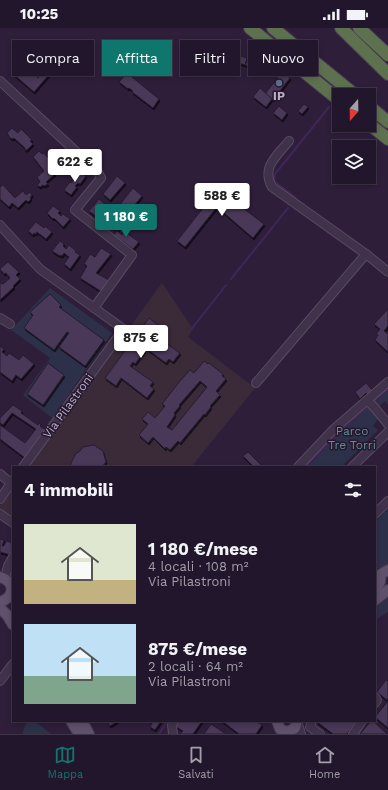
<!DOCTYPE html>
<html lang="it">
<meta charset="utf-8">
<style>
:root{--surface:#22162c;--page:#2e2338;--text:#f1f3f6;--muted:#a29fa9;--line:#3f3548;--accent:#0f766e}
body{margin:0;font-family:"Work Sans",sans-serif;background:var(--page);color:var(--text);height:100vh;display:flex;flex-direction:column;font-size:15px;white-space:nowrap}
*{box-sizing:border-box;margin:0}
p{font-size:13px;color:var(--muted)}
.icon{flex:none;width:22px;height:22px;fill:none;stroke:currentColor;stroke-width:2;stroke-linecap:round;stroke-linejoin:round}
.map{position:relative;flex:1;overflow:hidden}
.panel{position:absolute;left:12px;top:438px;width:364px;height:256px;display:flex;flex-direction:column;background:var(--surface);border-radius:0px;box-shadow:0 2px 6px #0003,0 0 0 1px var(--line)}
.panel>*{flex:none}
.hud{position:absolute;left:12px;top:12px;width:364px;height:36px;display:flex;gap:8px}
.needle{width:26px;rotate:200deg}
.buttons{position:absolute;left:332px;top:60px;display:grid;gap:8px}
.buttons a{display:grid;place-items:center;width:44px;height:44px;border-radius:0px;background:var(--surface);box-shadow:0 2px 6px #0003,0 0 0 1px var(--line);font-size:20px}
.price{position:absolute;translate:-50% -34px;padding:0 9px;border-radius:4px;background:#fff;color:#222;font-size:13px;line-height:26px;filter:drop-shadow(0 1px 2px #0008)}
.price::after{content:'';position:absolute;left:50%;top:24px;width:12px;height:9px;margin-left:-6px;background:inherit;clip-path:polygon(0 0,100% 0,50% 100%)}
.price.current{background:var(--accent);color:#fff}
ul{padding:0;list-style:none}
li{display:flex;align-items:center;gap:12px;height:100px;padding:0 12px}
li span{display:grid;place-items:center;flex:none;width:112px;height:80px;border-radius:0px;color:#555}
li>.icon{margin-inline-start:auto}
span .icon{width:48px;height:48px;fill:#fffc;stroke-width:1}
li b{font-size:17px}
h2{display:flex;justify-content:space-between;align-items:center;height:48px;padding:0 12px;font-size:17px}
.tag{padding:0 14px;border-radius:0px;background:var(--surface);box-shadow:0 2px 6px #0003,0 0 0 1px var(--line);font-size:14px;line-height:36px}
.tag.current{background:var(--accent);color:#fff}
.status{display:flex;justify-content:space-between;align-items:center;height:28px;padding:0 20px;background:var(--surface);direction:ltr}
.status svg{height:11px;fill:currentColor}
.dock{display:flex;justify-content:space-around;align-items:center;height:56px;border-top:1px solid var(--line);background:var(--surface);font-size:11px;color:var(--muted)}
.dock a{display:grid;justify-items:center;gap:2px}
.dock .current{color:var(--accent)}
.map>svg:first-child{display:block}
</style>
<div class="status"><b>10:25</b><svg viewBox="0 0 49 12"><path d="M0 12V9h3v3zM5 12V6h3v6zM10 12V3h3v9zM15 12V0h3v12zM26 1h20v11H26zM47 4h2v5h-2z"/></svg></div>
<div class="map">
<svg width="388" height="706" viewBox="0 0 388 706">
<defs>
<filter id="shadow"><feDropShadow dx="1" dy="2" stdDeviation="0" flood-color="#0009"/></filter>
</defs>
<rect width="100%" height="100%" fill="#2e1e3a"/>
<g fill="#3b2b39">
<polygon points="162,255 193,301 188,309 255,360 191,439 28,439"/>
<polygon points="13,459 13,493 0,484 0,477"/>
</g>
<g fill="#2c3048">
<polygon points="50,260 112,305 52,390 23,367 50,330 11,302"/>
<polygon points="388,363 388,377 385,373 372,384 378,390 373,398 378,402 341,439 330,439 328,437 326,439 319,439 316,437 314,439 304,439 308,435 310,436 337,408"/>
<polygon points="388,481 388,537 382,540 377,540 375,543 375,494"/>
<polygon points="388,565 388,584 375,592 375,576"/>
<polygon points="27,693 35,693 51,706 22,706"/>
</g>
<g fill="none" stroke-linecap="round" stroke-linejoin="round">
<g stroke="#402656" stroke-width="2">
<polyline points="296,170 274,153 275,146 329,79"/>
<polyline points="231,251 288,180"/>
<polyline points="190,303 226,257"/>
<polyline points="373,375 388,362"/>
<polyline points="308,436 342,402 370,378"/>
<polyline points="159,706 167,693"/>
</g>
</g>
<g fill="#493859" stroke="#271a31" fill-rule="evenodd" filter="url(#shadow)">
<path d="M36,12L61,33L34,64L12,45L19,38L14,33ZM34,22L50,37L38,50L22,36V34Z"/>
<polygon points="231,25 247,30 245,37 229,32"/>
<polygon points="248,31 254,33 252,40 245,37"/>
<polygon points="282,44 290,50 273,72 265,66"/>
<polygon points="127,45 159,71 153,80 132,64 133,63 129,60 128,61 119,54"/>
<polygon points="260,60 272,71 266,79 253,69"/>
<polygon points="304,76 308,79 302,86 298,83"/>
<polygon points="279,78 287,85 282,92 273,85"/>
<polygon points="12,100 18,105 21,101 32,112 30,113 33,116 27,122 25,122 25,120 14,110 13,111 10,110 7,105"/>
<polygon points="39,123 42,126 44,125 54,137 50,140 55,146 46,154 48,156 44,158 43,157 40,159 37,157 40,154 37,149 44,143 33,129"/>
<polygon points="79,143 86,148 80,156 78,155 75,158 77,159 71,167 64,162 70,154 71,155 74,151 73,151"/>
<polygon points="117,148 125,155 110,172 103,166"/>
<polygon points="3,157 15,170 23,163 26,167 30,164 32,167 30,170 31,171 28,174 26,172 18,180 12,175 9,179 0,171 0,159"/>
<polygon points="133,160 142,168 124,190 115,183"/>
<polygon points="218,161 264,196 253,210 217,179 185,219 177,213"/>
<polygon points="99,171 106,177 97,189 89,183"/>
<polygon points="53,178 60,183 58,185 61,188 63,186 70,191 63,199 54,190 53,191 47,185"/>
<polygon points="36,194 44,200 45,198 52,204 46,211 37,204 36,206 34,205 33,207 28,203"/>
<polygon points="116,195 120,199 117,203 122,207 124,203 139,214 133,221 114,207 117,203 112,199"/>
<polygon points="60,213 64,216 63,218 66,221 69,217 76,223 75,224 80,227 70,241 64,236 69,229 64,225 62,228 60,227 60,228 52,223"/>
<polygon points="101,220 111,226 96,245 109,252 102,264 80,250 87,238 84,236 90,226 95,229"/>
<polygon points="8,234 19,244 16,247 20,251 13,258 14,259 0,272 0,255 3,256 10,250 6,245 4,246 0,241"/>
<polygon points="50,266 61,277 59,279 104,312 85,338 59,319 69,305 67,304 54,322 24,300 33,287 30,284"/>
<polygon points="388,281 388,298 384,303 388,306 388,324 375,312 378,307 376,306 380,301 374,296"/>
<polygon points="149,290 159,298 153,306 180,325 173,334 169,331 166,335 144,319 142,321 145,323 135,336 133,334 130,338 153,354 150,358 154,361 147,370 121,350 116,358 105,350"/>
<polygon points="0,318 4,321 2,324 7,328 9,325 19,332 23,327 34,336 21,351 16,347 12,353 0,344"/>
<path d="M204,333L208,336L209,335L223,346L222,348L226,351L216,363L220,367L210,378L211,379L205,387L204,386L180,415L178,413L170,422L166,419L165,421L153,409L148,415L139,407L148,396L142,391L148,384L155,390L165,378L162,376L180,353L190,342L194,345ZM200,353L207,359L172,402L167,399L175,387L174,385L180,378L179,377Z"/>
<polygon points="48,335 64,347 43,377 27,366"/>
<polygon points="366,355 373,363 368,367 366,365 360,371 355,364"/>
<polygon points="13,377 22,383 21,385 38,397 39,395 41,397 40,398 47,403 25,430 0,411 0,397 25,415 36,401 12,385 3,397 0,395 0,390"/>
<polygon points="94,417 103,423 106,434 102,439 70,439 71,435 76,425 79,424 83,419"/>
<polygon points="248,424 263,439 254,439 243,428"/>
<polygon points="0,511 4,512 2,518 4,518 6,513 13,515 13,524 11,527 0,524"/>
<polygon points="386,652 388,653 388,670 387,672 377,664"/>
<polygon points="388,673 388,700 375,689"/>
<polygon points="107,693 118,693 110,698"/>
<polygon points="153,693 161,693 155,702 150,699"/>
<polygon points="178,693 202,693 193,706 180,706 183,703 175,698"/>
<polygon points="222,693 256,693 262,697 256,706 239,706"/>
<polygon points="318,693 357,693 347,706 333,706 317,694"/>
<polygon points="371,693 373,693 387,706 360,706"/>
<polygon points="211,696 226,706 204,706"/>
</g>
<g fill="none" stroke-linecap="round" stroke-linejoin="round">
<defs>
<g id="minor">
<polyline points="0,53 98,144 101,150 75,182 132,227 94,280"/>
<path d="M289,113C277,128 261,139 272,159L366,226"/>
<polyline points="0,197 40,241 122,300 123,302 23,439"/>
<polyline points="0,290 10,296"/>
<polyline points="256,355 366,226 388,244"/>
<polyline points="367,372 374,379 388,396"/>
<polyline points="298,439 334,401 388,354"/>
<polyline points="352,439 388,404"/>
<polyline points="0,446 11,455"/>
<polyline points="0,471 13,452"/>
<polyline points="0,486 13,495"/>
<polyline points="375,486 388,473"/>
<polyline points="5,550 8,538 13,529"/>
<polyline points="0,653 13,636"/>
<polyline points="375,669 377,672 375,675"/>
<polyline points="297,693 301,706"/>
<polyline points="312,693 310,699 320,706"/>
<polyline points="173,706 172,697 174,693"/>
<polyline points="353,706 362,693"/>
</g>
<g id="major">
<path d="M0,549C16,554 15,569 0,574"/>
<polyline points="375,562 380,554 381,546 388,542"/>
<polyline points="375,572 388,562"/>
<polyline points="0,580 7,587 13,597"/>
<polyline points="71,693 79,706"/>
<polyline points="82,693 89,706"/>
<polyline points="277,693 280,701 287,704"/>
<polyline points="284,706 295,700 297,693"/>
</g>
<g id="highway">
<polyline points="250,0 339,72"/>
<polyline points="273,0 355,67"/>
<polyline points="341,0 388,46"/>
<polyline points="359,0 388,27"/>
<polyline points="369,78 388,94"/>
<polyline points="369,96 388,111"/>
</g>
</defs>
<use href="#minor" stroke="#584a62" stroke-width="10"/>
<use href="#major" stroke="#463951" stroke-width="12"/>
<use href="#highway" stroke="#483a52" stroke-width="14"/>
<use href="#minor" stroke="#40324b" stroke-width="8"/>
<use href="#major" stroke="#5f506b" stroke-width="10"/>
<use href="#highway" stroke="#5d714e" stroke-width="12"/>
</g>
<circle fill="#5c6f8a" stroke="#25182f" stroke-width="1.5" cx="279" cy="55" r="4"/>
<g text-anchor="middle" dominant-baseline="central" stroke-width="3" stroke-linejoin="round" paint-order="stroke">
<g font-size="12" font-weight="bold" fill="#bcadc7" stroke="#25182f">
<text x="279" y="68">IP</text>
</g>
<g font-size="12" fill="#bcadc7" stroke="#25182f">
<text transform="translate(68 378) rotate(-54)">Via Pilastroni</text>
</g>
<g font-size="12" fill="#628f9a" stroke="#25182f">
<text x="352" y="403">Parco<tspan x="352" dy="14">Tre Torri</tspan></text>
</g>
</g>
</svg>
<div class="buttons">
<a><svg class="needle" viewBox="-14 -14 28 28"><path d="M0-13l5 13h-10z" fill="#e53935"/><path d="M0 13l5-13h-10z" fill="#a29fa9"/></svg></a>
<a><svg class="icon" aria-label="layers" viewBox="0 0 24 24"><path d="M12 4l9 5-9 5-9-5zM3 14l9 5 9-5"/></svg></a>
</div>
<b class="price" style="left:75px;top:155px">622 €</b>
<b class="price" style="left:222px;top:189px">588 €</b>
<b class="price current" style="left:126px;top:210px">1 180 €</b>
<b class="price" style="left:141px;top:331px">875 €</b>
<div class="hud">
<a class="tag">Compra</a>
<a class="tag current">Affitta</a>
<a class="tag">Filtri</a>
<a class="tag">Nuovo</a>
</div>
<section class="panel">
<h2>4 immobili<svg class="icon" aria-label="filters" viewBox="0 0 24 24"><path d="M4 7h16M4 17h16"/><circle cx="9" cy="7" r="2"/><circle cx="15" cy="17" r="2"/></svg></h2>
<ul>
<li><span style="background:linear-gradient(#dfe7d0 70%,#c2b280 0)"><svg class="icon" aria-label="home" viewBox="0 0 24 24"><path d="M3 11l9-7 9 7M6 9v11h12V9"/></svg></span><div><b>1 180 €/mese</b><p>4 locali · 108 m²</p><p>Via Pilastroni</p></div></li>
<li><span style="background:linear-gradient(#bfe0f5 65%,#7fa58c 0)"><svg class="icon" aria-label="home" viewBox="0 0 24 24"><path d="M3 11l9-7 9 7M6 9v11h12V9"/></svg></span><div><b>875 €/mese</b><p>2 locali · 64 m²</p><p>Via Pilastroni</p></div></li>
</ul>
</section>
</div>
<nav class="dock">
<a class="current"><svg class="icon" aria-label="map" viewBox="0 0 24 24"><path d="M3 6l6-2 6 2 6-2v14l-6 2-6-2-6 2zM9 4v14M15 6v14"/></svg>Mappa</a>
<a><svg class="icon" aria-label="saved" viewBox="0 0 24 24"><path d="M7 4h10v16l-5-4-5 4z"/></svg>Salvati</a>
<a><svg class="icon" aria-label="home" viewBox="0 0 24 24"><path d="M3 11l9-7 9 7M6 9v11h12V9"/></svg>Home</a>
</nav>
